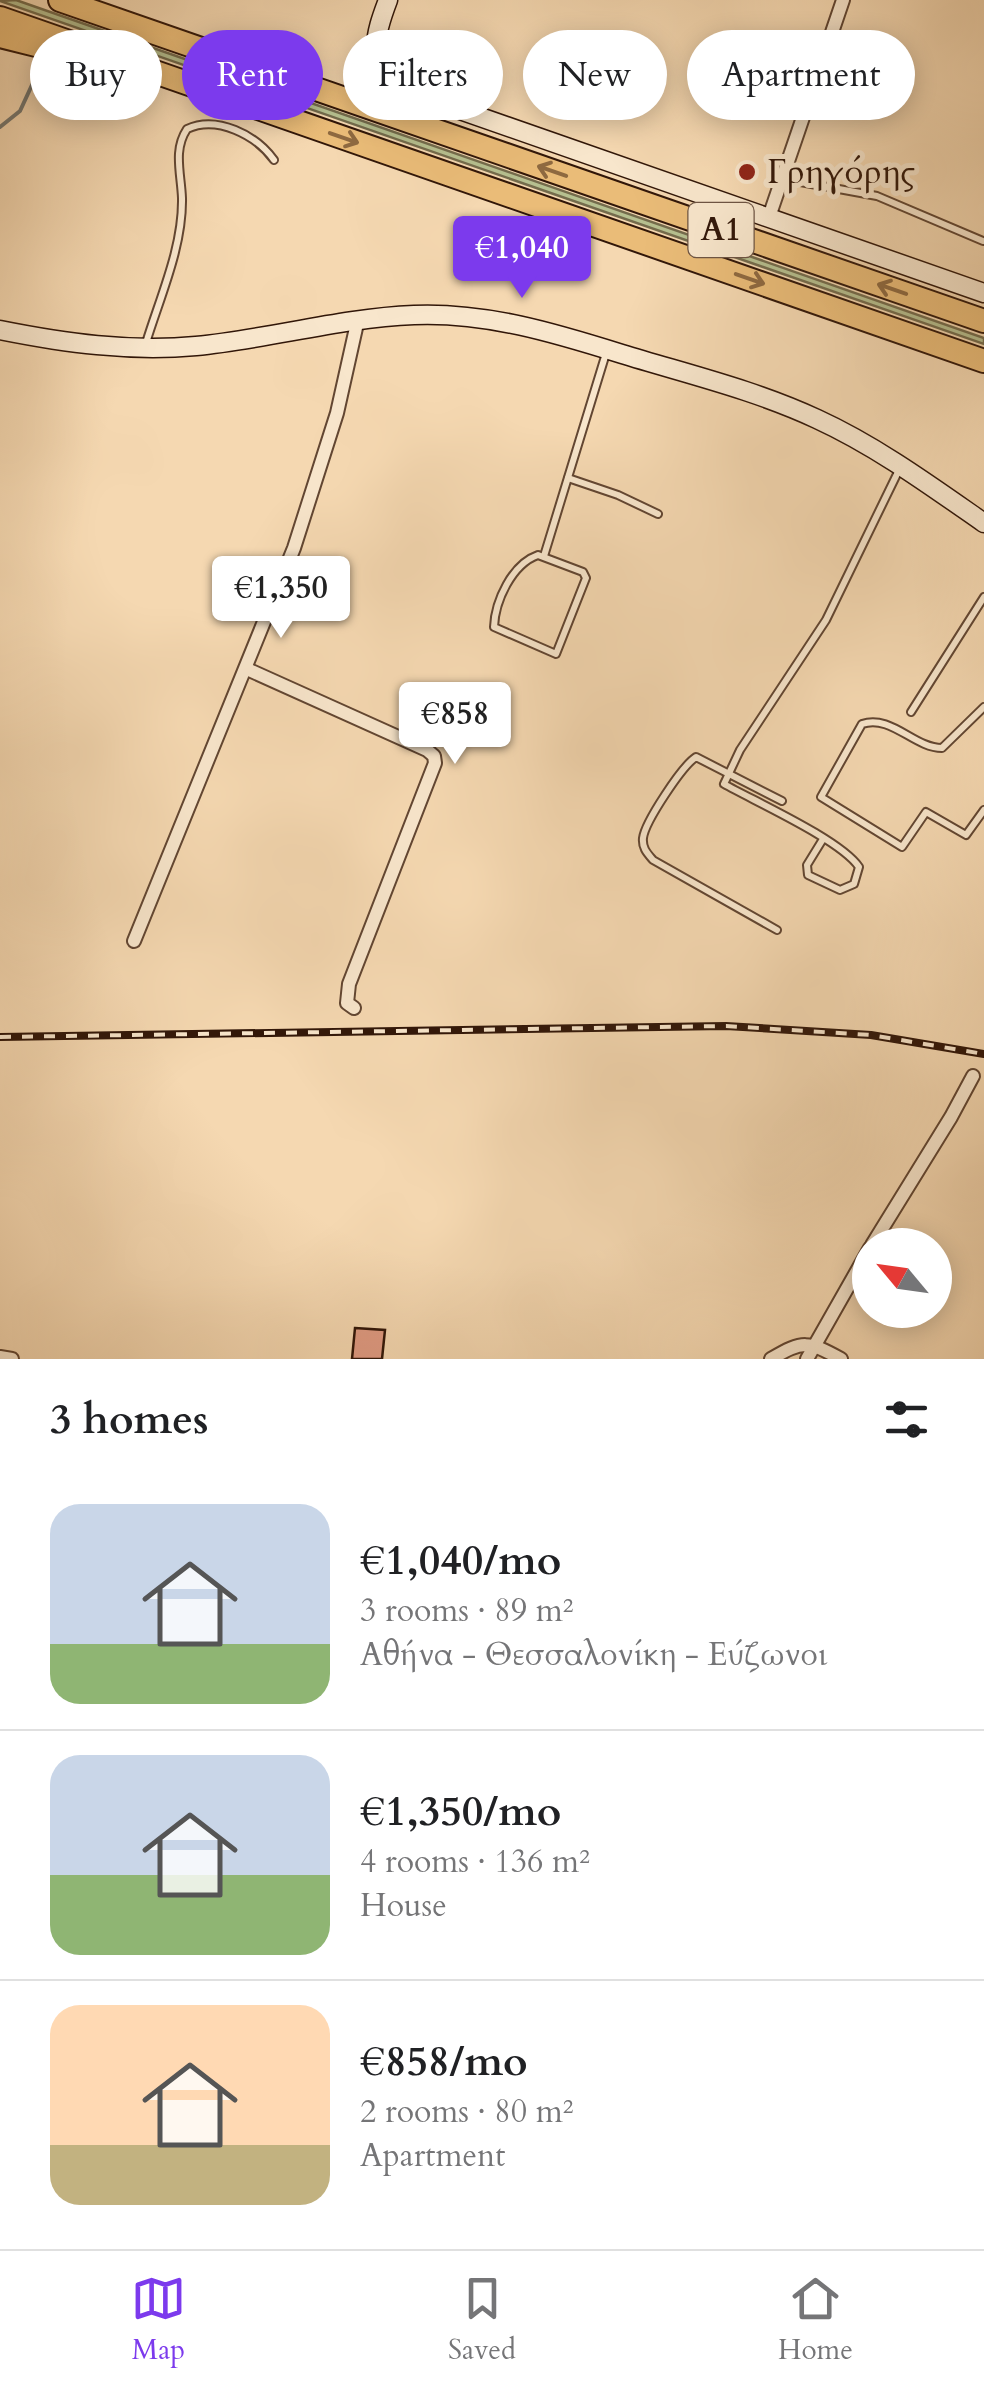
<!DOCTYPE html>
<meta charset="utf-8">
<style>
:root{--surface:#fff;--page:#f6f6f6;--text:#202124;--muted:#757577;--line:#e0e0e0;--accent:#7c3aed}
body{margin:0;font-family:Cardo,serif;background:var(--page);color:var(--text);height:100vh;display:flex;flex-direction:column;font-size:38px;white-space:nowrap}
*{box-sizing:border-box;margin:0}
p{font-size:32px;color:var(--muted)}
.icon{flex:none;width:55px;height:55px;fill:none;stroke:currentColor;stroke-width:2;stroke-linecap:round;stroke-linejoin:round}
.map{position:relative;height:1359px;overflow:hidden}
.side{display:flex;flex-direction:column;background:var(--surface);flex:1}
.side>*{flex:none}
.top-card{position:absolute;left:30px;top:30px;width:925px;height:90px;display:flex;gap:20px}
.needle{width:65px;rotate:299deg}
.fabs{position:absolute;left:852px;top:1228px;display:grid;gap:20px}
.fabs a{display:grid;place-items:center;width:100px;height:100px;border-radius:50%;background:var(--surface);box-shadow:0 5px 25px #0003;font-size:50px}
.price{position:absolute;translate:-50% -85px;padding:0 22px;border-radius:10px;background:#fff;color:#222;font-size:32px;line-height:65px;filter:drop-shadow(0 2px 5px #0008)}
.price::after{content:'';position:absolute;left:50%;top:60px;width:30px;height:22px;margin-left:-15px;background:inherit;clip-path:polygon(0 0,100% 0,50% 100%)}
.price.active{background:var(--accent);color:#fff}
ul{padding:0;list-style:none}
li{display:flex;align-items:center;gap:30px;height:250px;padding:0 50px}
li+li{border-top:2px solid var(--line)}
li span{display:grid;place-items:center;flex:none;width:280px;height:200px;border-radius:30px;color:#555}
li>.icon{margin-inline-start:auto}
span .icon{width:120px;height:120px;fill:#fffc;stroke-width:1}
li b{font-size:42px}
h2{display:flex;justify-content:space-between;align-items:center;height:120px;padding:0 50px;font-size:42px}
.pill{padding:0 35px;border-radius:45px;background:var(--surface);box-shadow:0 5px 25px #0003;font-size:35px;line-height:90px}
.pill.active{background:var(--accent);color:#fff}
.dock{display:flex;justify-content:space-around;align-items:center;height:140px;border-top:2px solid var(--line);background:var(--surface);font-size:28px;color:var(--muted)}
.dock a{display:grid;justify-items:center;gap:5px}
.dock .active{color:var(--accent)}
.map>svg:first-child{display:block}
</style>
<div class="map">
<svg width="984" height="1359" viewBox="0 0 984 1359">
<rect width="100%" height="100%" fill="#f5d8b1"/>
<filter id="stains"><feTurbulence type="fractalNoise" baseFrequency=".002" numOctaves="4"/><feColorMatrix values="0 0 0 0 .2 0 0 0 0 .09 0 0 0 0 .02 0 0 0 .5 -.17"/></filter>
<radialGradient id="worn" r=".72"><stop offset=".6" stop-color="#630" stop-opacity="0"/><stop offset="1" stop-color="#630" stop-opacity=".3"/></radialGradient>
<polygon fill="#b6c090" stroke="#746b4c" stroke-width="2.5" points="16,0 984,338 984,344 0,1"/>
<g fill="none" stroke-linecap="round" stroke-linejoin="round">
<polyline stroke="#747771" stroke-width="4" points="0,127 20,111 43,61"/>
</g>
<polygon fill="#e09b83" stroke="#311608" stroke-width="2.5" points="355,1328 385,1330 382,1359 352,1359"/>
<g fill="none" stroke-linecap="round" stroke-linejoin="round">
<defs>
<g id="lane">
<polyline points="784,179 877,196 983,241"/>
<path d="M146,343C160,297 183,247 182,198C181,173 173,150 187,129C217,115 256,135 274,160"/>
<polyline points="568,478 618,495 658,514"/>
<path d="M538,555L583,572L586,578L556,654L494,627C495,601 512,564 538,555Z"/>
<polyline points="544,556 607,350"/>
<path d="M984,707L942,748C914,748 891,714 862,724L821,797L902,847L926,812L966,835L984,810"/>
<polyline points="911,712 984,597"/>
<path d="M823,839L807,865L808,875L840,890L854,884L859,867C841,840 756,802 724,784L740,750L826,620L899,470"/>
<path d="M777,930L653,860C647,853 642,848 643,838C645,822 682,766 696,757L782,801"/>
</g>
<g id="street">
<polyline points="769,217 843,0"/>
<polyline points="247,669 427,750 434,756 435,763 349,984 347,1003 354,1008"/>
<polyline points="134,941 294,548 337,413 358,319"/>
<polyline points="872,1245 951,1117 973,1076"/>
<polyline points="0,1357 12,1359"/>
<path d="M771,1359C803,1340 808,1341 841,1359"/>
<polyline points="807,1359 870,1248"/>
</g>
<g id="secondary">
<path d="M388,0C375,34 365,65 400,89L984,293"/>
<path d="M0,330C65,343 129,352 196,346C269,339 340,318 414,315C486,312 555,333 622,354C687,374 755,390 817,419C876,446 931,486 984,523"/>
</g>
<g id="highway">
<polyline points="60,0 984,321"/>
<polyline points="0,18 984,361"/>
<polyline points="0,36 40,46"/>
</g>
</defs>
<use href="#lane" stroke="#624632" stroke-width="10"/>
<use href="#street" stroke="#624632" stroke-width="16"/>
<use href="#secondary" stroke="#311608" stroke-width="21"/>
<use href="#highway" stroke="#311608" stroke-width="26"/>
<use href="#lane" stroke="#f8e6cc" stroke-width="6"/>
<use href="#street" stroke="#f8e6cc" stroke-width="12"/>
<use href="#secondary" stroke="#f8e6cc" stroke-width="18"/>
<use href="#highway" stroke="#eabc78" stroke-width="22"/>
<defs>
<polyline id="rail" points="0,1037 726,1026 871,1035 984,1054"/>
</defs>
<use href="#rail" stroke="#311608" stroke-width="8"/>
<use href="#rail" stroke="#f8e6cc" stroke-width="4" stroke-dasharray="11" stroke-linecap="butt"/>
</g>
<defs><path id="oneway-shaft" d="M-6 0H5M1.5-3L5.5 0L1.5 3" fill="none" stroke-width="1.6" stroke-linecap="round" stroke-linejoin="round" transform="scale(2.5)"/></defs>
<g stroke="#8e6940">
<use href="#oneway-shaft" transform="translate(344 138) rotate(19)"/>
<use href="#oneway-shaft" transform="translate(552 171) rotate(-161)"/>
<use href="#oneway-shaft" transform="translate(750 279) rotate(19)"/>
<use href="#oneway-shaft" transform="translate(892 289) rotate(-161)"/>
</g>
<circle fill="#8f2418" stroke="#f8e6cc" stroke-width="4" cx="747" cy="172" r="10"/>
<g text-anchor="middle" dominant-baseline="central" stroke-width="10" stroke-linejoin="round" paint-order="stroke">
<rect fill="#f8e6cc" stroke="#6d5443" stroke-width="2.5" x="688.5" y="203" width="65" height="54" rx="8"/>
<g font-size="32" font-weight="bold" fill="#311608">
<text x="721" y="230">Α1</text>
</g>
<g font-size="35" fill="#311608" stroke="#f8e6cc" text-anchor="start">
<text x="767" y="172">Γρηγόρης</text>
</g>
</g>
<rect width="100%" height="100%" filter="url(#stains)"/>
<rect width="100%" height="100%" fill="url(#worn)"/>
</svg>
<div class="fabs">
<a><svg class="needle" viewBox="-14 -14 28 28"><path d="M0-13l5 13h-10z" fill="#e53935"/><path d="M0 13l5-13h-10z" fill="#757577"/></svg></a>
</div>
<b class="price active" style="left:522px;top:301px">€1,040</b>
<b class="price" style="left:281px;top:641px">€1,350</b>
<b class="price" style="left:455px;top:767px">€858</b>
<div class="top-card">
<a class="pill">Buy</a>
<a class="pill active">Rent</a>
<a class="pill">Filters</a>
<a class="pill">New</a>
<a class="pill">Apartment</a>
</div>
</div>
<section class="side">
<h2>3 homes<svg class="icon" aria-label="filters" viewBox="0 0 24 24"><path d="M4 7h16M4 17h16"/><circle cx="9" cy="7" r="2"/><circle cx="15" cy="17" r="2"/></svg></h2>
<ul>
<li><span style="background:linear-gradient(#c9d6e8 70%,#8fb573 0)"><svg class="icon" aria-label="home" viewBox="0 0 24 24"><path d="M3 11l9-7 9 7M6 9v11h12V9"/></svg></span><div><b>€1,040/mo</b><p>3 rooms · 89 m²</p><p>Αθήνα - Θεσσαλονίκη - Εύζωνοι</p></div></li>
<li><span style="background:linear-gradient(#c9d6e8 60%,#8fb573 0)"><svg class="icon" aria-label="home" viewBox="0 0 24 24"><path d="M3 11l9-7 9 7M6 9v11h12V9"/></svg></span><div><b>€1,350/mo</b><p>4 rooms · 136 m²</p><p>House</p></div></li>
<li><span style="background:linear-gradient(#ffd9b3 70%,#c2b280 0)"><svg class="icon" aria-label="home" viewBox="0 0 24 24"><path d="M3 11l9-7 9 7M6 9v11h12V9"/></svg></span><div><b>€858/mo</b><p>2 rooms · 80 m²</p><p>Apartment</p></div></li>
</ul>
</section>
<nav class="dock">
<a class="active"><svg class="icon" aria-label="map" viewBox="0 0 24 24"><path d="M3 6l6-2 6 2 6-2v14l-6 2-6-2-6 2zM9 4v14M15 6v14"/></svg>Map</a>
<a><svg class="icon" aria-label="saved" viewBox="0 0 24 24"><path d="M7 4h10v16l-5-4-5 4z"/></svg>Saved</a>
<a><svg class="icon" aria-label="home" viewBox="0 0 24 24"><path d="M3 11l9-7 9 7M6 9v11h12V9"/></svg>Home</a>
</nav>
